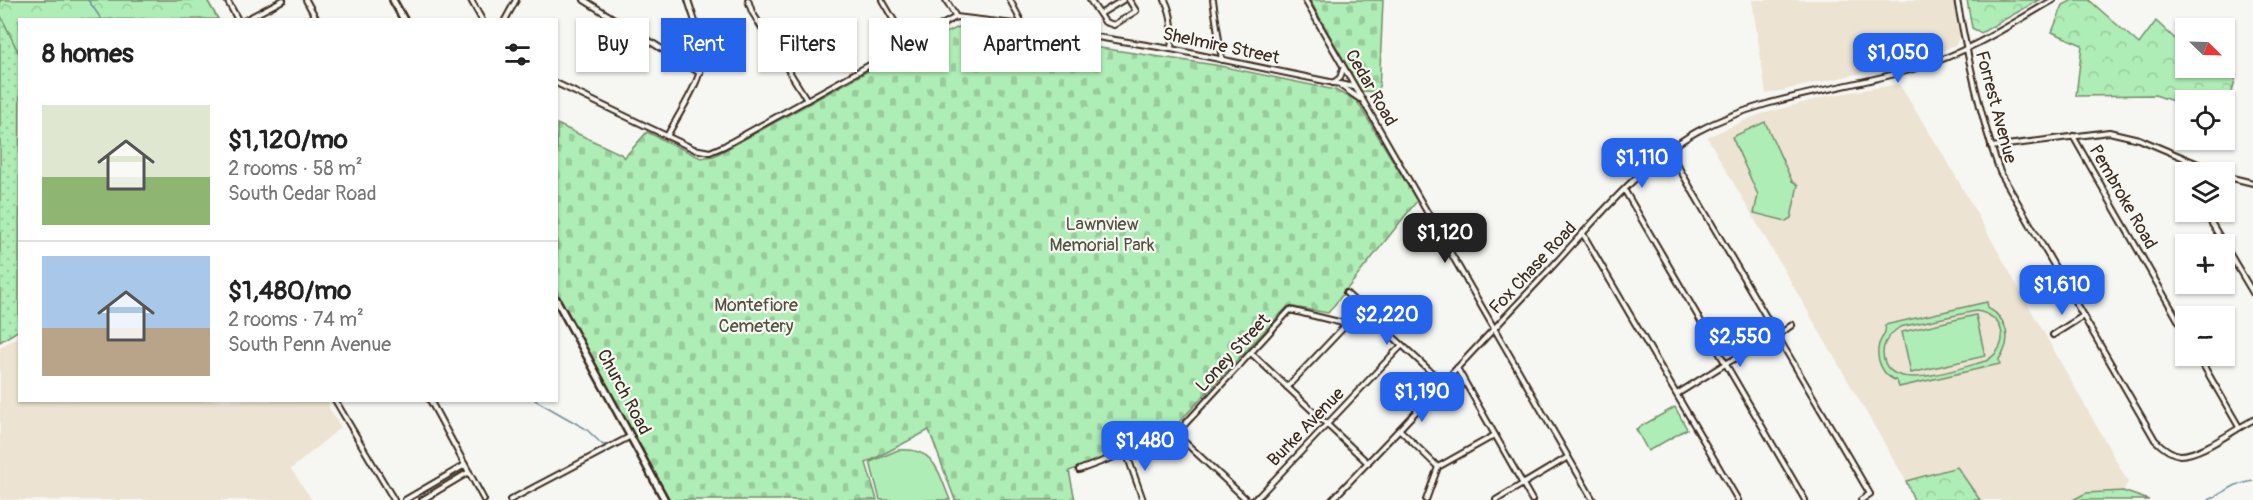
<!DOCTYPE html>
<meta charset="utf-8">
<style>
:root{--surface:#fff;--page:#f2f2f2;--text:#222;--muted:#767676;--line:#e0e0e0;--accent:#2563eb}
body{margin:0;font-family:Pangolin,sans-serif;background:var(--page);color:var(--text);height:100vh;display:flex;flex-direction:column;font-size:22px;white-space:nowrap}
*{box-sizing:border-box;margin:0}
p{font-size:20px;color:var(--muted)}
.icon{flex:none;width:33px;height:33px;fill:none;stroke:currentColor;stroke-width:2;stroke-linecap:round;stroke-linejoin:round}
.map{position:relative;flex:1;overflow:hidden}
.panel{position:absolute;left:18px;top:18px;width:540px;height:384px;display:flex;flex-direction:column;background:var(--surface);border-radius:0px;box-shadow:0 2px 4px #0004}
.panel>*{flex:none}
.hud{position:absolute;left:576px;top:18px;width:570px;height:54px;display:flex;gap:12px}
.needle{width:39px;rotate:113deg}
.buttons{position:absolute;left:2175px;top:18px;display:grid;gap:12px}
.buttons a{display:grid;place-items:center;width:60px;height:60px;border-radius:0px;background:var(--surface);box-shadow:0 2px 4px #0004;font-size:30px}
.price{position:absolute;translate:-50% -51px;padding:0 14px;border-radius:12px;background:var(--accent);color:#fff;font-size:20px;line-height:39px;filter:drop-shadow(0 2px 3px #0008)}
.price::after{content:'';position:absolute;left:50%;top:36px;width:18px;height:14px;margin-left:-9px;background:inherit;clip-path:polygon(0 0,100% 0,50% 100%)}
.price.active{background:#222;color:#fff}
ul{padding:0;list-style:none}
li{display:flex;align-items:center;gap:18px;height:150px;padding:0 24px}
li+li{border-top:2px solid var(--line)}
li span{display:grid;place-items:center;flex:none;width:168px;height:120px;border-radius:0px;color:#555}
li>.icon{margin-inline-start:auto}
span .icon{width:72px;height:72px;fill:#fffc;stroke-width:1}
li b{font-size:26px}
h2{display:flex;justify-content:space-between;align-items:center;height:72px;padding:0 24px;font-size:26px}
.chip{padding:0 21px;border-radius:0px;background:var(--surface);box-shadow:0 2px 4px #0004;font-size:21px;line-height:54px}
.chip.active{background:var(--accent);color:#fff}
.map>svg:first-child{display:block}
</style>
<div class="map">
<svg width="2253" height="500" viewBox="0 0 2253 500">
<defs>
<pattern id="grass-dots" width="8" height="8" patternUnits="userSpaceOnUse" patternTransform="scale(1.5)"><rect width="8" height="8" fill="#aeedb5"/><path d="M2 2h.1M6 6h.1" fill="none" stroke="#97cb9b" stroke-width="1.8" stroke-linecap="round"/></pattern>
<pattern id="forest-crowns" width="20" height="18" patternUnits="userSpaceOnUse" patternTransform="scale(1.5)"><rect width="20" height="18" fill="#aeedb5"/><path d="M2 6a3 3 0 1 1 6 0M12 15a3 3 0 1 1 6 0" fill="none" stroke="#97cb9b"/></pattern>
<pattern id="cemetery-stones" width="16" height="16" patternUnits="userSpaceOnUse" patternTransform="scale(1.5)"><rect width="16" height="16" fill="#aeedb5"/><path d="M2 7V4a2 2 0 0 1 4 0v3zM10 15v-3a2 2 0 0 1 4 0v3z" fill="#97cb9b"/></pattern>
</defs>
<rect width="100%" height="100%" fill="#f6f6f2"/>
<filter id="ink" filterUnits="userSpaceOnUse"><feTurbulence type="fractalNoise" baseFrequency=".0167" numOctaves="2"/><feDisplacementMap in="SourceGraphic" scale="12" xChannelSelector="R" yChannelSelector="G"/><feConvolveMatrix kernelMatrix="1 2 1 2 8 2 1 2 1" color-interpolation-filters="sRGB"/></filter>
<g filter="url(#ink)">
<g fill="#ece3d2">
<polygon points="1752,0 1953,0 1960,33 1956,45 1902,64 1766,94"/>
<polygon points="1899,84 1947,161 2128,482 2123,491 2086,493 2073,500 1980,500 1957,467 1906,481 1707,137 1758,115 1828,96"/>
<polygon points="19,336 20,400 328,401 329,408 341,427 291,469 312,500 0,500 0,348"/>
</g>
<polygon fill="url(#grass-dots)" stroke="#748c6a" stroke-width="1.5" points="0,0 207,0 218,19 20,20 19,330 0,342"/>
<g fill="url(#forest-crowns)" stroke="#748c6a" stroke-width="1.5">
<polygon points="0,0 207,0 218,19 20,20 19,54 0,14"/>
<polygon points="1967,0 2039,0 1981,33 1972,28"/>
<polygon points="2073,0 2089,0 2139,44 2156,21 2185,48 2186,68 2210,68 2236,75 2226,119 2224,100 2186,100 2185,105 2155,95 2076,96 2082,45 2052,32 2063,5"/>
<polygon points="1957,467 1980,500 1914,500 1906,481"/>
<polygon points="2123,491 2149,500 2073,500 2086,493"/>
</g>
<g fill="url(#cemetery-stones)" stroke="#748c6a" stroke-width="1.5">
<polygon points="1310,0 1383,0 1379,92 1361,91"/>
<polygon points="959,27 1215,65 1335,90 1357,101 1417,201 1328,313 1288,306 1168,434 1069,471 1075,500 955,500 929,430 866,463 877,500 670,500 557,293 557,124 621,154 624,158 647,132 701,158 714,156 901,53"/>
</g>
<g fill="#aeedb5" stroke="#748c6a" stroke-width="1.5" fill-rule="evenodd">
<polygon points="1765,122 1792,181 1798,185 1791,218 1786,221 1754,213 1758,195 1732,137"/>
<path d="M1987,302L1988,308C2008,319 2013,341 1999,359L2000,364L1899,387L1897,381C1882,376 1875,358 1879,344C1882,336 1887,333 1885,325ZM1976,311C2005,315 2012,346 1986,361C1961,367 1885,398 1883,353C1883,341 1891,333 1900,327Z"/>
<polygon points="1976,315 1985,356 1911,373 1902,332"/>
<polygon points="1675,407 1687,429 1648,451 1636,429"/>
<path d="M898,450C935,447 938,471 950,500H880L870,462Z"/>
</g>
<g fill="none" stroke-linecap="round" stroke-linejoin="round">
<g stroke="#6d8f9c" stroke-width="1.5">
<polyline points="88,0 102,20"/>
<polyline points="535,400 586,429 603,445 608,444"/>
<polyline points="2209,500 2236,485 2253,481"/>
</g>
<defs>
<g id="minor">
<polyline points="227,0 238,20"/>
<polyline points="306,0 317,20"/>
<polyline points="471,0 482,20"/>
<polyline points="584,0 700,73"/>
<polyline points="748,0 752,12 807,100"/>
<polyline points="882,0 907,43"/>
<polyline points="946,0 956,17"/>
<polyline points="1010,0 1023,25"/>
<polyline points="1090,0 1105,22 1114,25 1136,11 1129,0"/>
<path d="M1165,0C1173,16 1173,32 1171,49"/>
<polyline points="1213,0 1222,60"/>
<polyline points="1305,0 1593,500"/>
<path d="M1957,0C1968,58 1980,116 2000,172L2155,440C2161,446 2171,454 2180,455C2202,455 2233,430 2253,420"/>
<polyline points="1100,14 1123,0"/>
<polyline points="245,20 283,0"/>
<polyline points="505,20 516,0"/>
<polyline points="556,83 694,149 710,152 724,146 956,17 1023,25 1171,49 1354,87"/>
<polyline points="1333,83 1340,78 1343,69"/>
<polyline points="1341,86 1360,99"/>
<path d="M667,136C676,119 703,78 702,59C702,39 694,19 688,0"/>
<polyline points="2073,136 2186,334"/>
<polyline points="1991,147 2109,132 2139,139 2217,172"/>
<polyline points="1669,151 1870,494 1861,500"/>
<polyline points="2224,176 2253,183"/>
<polyline points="1625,191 1805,500"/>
<polyline points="2205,212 2253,293"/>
<polyline points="1583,234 1738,500"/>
<polyline points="1346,293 1443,383"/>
<polyline points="2053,335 2083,316"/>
<polyline points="1251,353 1368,463"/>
<polyline points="2198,356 2239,427"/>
<polyline points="1457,368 1532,500"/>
<polyline points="1287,387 1362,308"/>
<polyline points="1677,394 1725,364 1777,336 1792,325"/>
<polyline points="335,400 394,500"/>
<polyline points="430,400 484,500"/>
<polyline points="1400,430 1438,467"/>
<polyline points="1176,434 1247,500"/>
<polyline points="1126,452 1143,500"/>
<polyline points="1079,470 1176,434 1290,310 1347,324"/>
<polyline points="405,500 465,465"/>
<polyline points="422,500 469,472"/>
<polyline points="510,500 631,436"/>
<polyline points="1252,500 1259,496 1402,345"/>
<path d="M1332,500C1405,424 1477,347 1550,269C1592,224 1643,161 1698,131C1767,94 1846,90 1920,67C1967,53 2010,25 2053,0"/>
<polyline points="1426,500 1438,467 1495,435"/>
<polyline points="1496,500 1568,457"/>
</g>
<g id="tertiary">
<polyline points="393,0 404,20"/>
<polyline points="556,299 665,500"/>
</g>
</defs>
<use href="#minor" stroke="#3b2a1e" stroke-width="8"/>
<use href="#tertiary" stroke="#3b2a1e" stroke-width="10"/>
<use href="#minor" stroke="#f6f6f2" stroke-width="4"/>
<use href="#tertiary" stroke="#f6f6f2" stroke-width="5"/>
</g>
</g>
<g text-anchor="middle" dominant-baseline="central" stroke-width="4.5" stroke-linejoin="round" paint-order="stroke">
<g font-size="18" fill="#3b2a1e" stroke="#f6f6f2">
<text transform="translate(1221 46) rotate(12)">Shelmire Street</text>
<text transform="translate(1371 88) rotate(60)">Cedar Road</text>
<text transform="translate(1996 107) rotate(75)">Forrest Avenue</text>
<text transform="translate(2123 197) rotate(60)">Pembroke Road</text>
<text transform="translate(1533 268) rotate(-47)">Fox Chase Road</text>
<text transform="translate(1233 353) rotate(-47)">Loney Street</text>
<text transform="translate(624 392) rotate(62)">Church Road</text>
<text transform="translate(1306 427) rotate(-46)">Burke Avenue</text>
</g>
<g font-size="18" fill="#52513c" stroke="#f6f6f2">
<text x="1102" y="224">Lawnview<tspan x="1102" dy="21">Memorial Park</tspan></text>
<text x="756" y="305">Montefiore<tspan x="756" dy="21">Cemetery</tspan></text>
</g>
</g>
</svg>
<div class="buttons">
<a><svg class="needle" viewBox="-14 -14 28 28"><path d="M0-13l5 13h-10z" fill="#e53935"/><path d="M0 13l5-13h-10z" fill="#767676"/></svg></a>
<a><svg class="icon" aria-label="locate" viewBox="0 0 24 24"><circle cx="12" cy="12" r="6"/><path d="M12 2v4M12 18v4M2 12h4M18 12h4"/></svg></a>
<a><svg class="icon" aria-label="layers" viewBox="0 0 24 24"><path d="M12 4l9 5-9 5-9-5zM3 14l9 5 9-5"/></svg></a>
<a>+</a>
<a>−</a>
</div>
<b class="price" style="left:1898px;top:84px">$1,050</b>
<b class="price" style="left:1642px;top:189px">$1,110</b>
<b class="price active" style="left:1445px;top:264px">$1,120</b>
<b class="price" style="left:2062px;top:316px">$1,610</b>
<b class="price" style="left:1387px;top:346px">$2,220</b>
<b class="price" style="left:1740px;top:368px">$2,550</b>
<b class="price" style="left:1422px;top:423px">$1,190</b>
<b class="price" style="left:1145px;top:472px">$1,480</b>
<div class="hud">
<a class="chip">Buy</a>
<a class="chip active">Rent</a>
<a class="chip">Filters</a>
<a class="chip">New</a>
<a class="chip">Apartment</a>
</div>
<section class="panel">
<h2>8 homes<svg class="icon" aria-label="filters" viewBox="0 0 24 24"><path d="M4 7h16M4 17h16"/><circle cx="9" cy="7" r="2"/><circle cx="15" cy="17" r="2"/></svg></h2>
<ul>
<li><span style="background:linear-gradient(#dfe7d0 60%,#8fb573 0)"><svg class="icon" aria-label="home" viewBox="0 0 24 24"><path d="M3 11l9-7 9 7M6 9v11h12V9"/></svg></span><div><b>$1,120/mo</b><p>2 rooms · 58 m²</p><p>South Cedar Road</p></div></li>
<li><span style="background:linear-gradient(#a9c7e8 60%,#b9a48a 0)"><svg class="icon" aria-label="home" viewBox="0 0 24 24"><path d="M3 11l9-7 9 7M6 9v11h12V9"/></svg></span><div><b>$1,480/mo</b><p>2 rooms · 74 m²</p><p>South Penn Avenue</p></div></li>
</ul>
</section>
</div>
